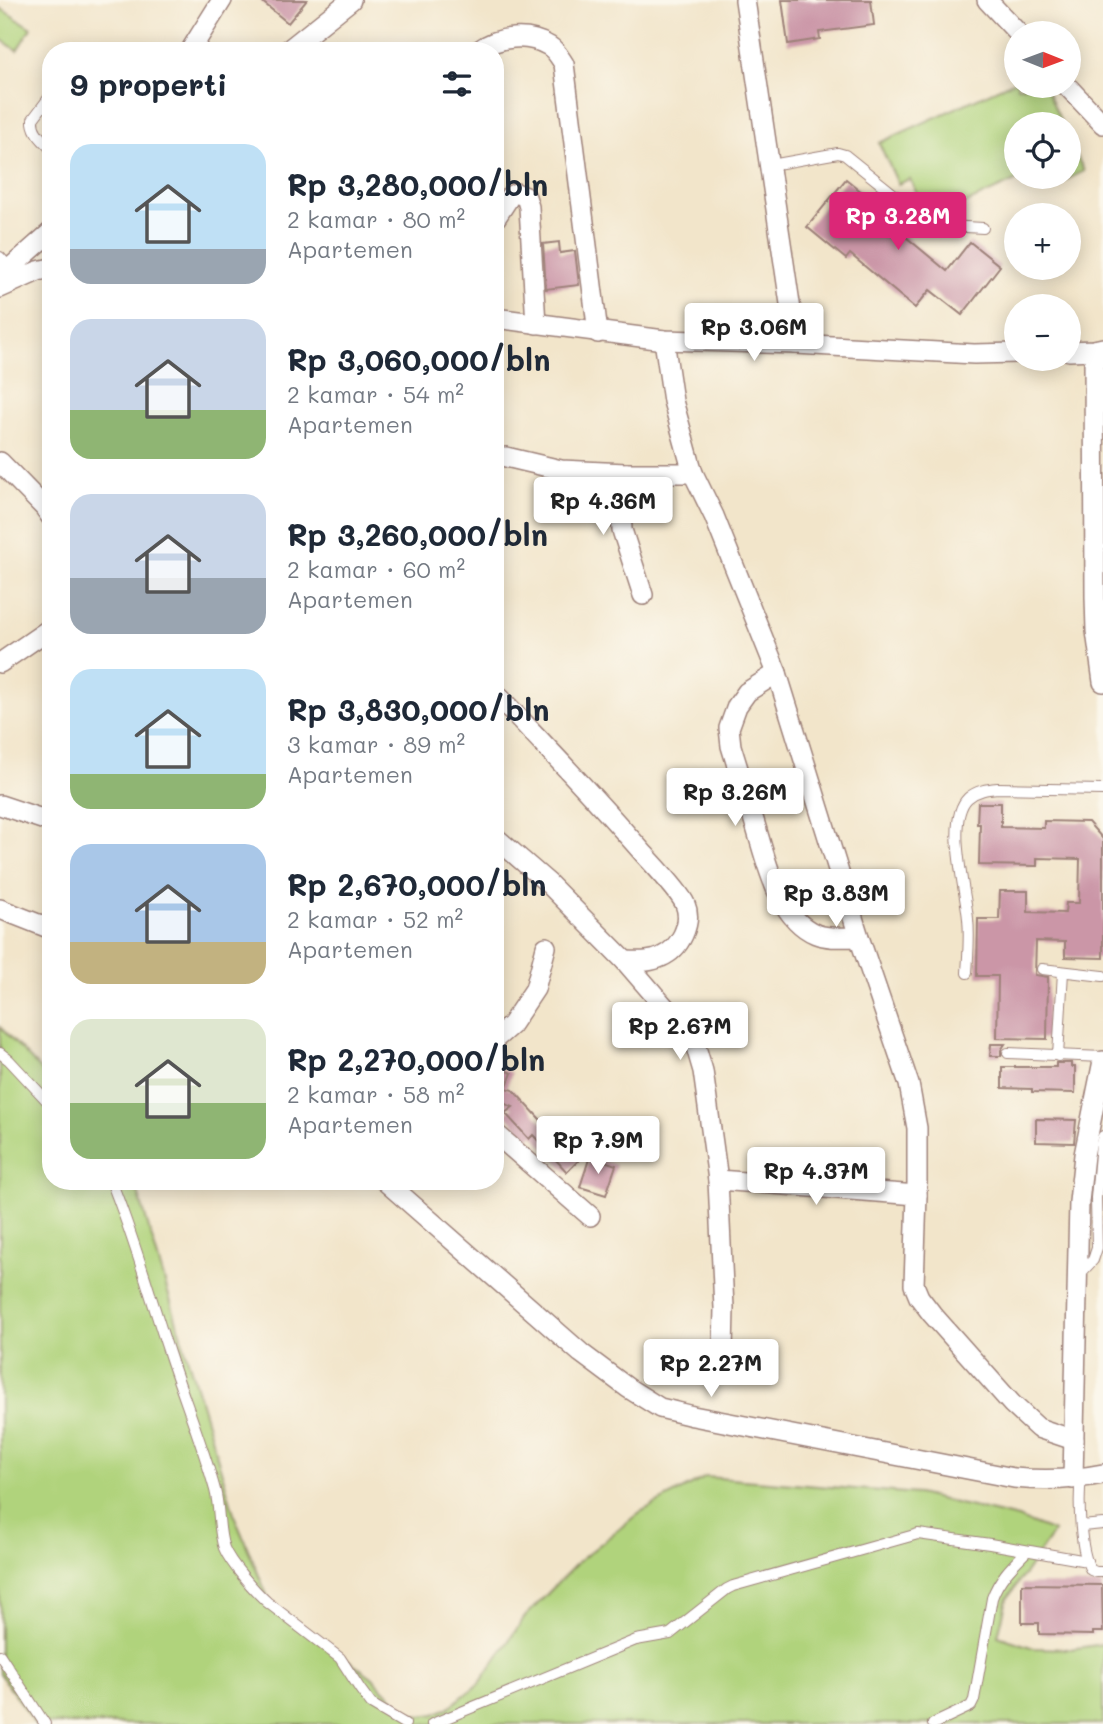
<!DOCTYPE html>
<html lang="id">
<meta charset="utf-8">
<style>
:root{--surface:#fff;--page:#f2f2f3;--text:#1f2937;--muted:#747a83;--accent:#db2777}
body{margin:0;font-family:Mali,sans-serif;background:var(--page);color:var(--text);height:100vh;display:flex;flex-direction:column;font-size:26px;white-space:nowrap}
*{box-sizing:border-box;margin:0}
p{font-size:23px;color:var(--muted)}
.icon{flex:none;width:38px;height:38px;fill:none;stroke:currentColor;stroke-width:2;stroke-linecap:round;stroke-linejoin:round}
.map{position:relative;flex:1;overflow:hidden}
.side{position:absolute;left:42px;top:42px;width:462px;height:1148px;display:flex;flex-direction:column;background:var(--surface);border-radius:28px;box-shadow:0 4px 18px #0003}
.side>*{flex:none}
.needle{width:46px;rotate:91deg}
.controls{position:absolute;left:1004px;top:21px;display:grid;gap:14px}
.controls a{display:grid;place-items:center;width:77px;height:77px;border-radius:50%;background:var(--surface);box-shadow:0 4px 18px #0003;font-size:35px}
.price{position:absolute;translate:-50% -60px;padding:0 16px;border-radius:7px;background:#fff;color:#222;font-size:23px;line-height:46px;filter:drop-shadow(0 2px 4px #0008)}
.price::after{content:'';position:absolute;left:50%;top:42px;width:21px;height:16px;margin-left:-10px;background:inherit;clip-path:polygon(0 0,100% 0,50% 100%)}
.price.selected{background:var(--accent);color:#fff}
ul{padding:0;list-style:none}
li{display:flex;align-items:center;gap:21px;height:175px;padding:0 28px}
li span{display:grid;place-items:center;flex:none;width:196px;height:140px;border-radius:21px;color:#555}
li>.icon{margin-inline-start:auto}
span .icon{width:84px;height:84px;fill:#fffc;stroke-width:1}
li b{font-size:30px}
h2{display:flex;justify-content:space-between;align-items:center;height:84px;padding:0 28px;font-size:30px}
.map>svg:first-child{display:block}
</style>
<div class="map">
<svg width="1103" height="1724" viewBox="0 0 1103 1724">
<rect width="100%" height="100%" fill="#fbf7ec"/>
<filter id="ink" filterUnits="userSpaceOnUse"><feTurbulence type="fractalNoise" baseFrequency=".0143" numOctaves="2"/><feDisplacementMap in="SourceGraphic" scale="14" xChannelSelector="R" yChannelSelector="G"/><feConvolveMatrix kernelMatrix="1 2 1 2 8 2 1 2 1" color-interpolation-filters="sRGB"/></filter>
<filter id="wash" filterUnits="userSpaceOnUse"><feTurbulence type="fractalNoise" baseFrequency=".00686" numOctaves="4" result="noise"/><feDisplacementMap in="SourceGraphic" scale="28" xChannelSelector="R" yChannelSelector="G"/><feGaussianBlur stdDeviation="1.57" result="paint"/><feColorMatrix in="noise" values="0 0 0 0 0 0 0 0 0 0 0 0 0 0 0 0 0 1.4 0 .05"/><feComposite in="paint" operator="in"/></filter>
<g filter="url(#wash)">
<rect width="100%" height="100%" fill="#f2e5ca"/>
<g fill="#b0d37b" stroke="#7d7953" stroke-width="2">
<polygon points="0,8 31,28 17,50 0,39"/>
<polygon points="1017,80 1017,86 1045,86 1062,124 1017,124 1017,177 1024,177 936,217 925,212 910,179 898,184 879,143"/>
<polygon points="1069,140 1084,171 1050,188 1044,177 1069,177"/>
<polygon points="0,1027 51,1081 51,1181 129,1181 138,1192 236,1520 271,1605 372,1677 406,1712 420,1716 435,1714 448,1708 480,1683 525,1617 578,1562 640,1512 706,1477 918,1494 1018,1518 1054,1532 1007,1599 998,1636 1034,1648 1071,1649 1103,1644 1103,1724 35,1724 0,1674"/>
</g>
<g id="blocks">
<g fill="#cb96a7">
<polygon points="260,0 307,0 288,23"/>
<polygon points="782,0 871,0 874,25 819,32 820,39 788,44"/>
<polygon points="846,179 887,213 883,218 947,271 970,242 1000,266 962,315 930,290 915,308 850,254 846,259 807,227"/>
<polygon points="559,242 560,253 575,251 579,285 546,289 543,244"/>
<polygon points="978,803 1001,803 1001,827 1044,828 1044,821 1088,822 1103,839 1103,958 1065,957 1065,942 1036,941 1035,975 1048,977 1047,1039 997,1038 998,976 977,976 978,919 999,919 1000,891 1028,891 1028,912 1065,913 1066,903 1079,903 1080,859 1037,858 1037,866 979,865 980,824 977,824"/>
<polygon points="991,1044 1005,1044 1001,1050 1001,1056 990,1056"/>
<polygon points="1056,1063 1071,1063 1071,1067 1075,1067 1075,1093 1032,1092 1032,1089 1002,1088 1002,1067 1056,1067"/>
<polygon points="495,1066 512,1073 506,1088 513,1090 553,1133 556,1130 582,1157 567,1172 533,1135 529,1139 505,1113 513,1107 501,1102 495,1114"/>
<polygon points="1036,1119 1076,1120 1074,1143 1036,1142"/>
<polygon points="590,1156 616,1165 606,1195 580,1187"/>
<polygon points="1022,1584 1102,1585 1103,1632 1093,1632 1093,1635 1039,1634 1039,1623 1022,1623"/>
</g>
</g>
</g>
<g filter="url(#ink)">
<use href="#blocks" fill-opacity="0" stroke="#9e827a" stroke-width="2"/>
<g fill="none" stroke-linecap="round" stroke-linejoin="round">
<defs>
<g id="service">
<polyline points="83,51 86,48 93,51"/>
<path d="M51,95L33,119C32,132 43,140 51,149"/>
<polyline points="771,165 838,153 845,155 932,225 983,228"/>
<polyline points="0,257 10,268"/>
<polyline points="1042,969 1103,976"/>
<path d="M967,973C968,955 970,937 968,919C966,891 945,820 968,798C977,790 988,789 998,788L1103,790"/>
<polyline points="0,1053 9,1060 51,1105"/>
<polyline points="1008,1053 1103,1057"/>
<polyline points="1058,1056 1063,972"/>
<path d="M111,1181C134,1237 150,1296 169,1353C184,1399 202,1443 215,1490C220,1508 218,1532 224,1548C230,1563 254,1590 267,1602L340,1658L360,1689L371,1704L405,1724"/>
<polyline points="1078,1276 1093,1260 1097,1248 1096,1198 1101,1143 1103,1136"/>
<path d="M1081,1479C1078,1500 1080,1553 1091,1570L1096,1572H1103"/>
<polyline points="1082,1526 1103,1524"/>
<polyline points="0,1655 45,1724"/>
<polyline points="432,1724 636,1640 670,1634 727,1589 733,1586 918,1534 990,1544 1087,1561"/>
<path d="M933,1724L971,1706L974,1700L992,1598C999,1578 1013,1565 1027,1551"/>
</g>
<g id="minor">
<polyline points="745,0 796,344"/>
<polyline points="987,0 1018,33"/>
<polyline points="190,51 222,0"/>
<polyline points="287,51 351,0"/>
<path d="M478,51C498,36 528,33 549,46C556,50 560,58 564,64L598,333"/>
<polyline points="1067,86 1103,124"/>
<polyline points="495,219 510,196 516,193 526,197 529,207 536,324"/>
<polyline points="0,277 51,232"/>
<polyline points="0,288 38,271 51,268"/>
<polyline points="495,318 664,340 796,344 974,354 1017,353"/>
<polyline points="664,340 673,401 693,473 714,516 777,673 859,937 909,1084 917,1128 917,1195 914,1285 919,1297 932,1314 1012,1404 1038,1428 1074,1440"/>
<polyline points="1094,350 1095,597 1096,631 1103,682"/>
<polyline points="1069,351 1094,350 1103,348"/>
<polyline points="506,457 561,470 626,473 693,473"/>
<polyline points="0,462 44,507 51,517"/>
<polyline points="626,473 621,509 622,530 643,595"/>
<polyline points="0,663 51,628"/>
<path d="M777,673L747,692L737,706L729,728L731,746C739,772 747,798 755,824C766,859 777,918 816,934C829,939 845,937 859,937"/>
<path d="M495,693C546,746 596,799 644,854C654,865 680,892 685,904C693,923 680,949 661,957C649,963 637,961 625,961"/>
<polyline points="0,805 51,822"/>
<polyline points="495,837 548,883 625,961 681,1026 696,1047 703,1071 718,1180 724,1308 723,1351"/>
<polyline points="0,909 51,929"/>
<polyline points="495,1039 511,1025 535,989 546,947"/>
<polyline points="495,1133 590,1216"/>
<polyline points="718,1180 917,1195"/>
<path d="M385,1181L581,1353L628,1388L660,1408L693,1416L1014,1478C1044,1481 1073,1480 1103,1474"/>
<polyline points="1073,1479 1079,1202 1084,1155 1103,1061"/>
</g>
</defs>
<use href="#service" stroke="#9e827a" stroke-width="12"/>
<use href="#minor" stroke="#9e827a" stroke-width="22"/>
<use href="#service" stroke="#fff" stroke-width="10"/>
<use href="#minor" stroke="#fff" stroke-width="19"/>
</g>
</g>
</svg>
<div class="controls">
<a><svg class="needle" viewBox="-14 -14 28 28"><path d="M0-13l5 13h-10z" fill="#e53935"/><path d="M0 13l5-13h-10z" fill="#747a83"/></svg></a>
<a><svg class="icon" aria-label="locate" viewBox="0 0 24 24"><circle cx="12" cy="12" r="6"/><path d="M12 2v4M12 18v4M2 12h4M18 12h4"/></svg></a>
<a>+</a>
<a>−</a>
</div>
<b class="price selected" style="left:898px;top:252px">Rp 3.28M</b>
<b class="price" style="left:754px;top:363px">Rp 3.06M</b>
<b class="price" style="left:603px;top:537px">Rp 4.36M</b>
<b class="price" style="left:735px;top:828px">Rp 3.26M</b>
<b class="price" style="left:836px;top:929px">Rp 3.83M</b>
<b class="price" style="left:680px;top:1062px">Rp 2.67M</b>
<b class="price" style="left:598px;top:1176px">Rp 7.9M</b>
<b class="price" style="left:816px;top:1207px">Rp 4.37M</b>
<b class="price" style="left:711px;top:1399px">Rp 2.27M</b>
<section class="side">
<h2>9 properti<svg class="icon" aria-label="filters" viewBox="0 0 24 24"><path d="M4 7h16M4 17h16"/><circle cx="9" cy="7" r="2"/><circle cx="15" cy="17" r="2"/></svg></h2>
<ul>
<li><span style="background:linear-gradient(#bfe0f5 75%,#9aa5b1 0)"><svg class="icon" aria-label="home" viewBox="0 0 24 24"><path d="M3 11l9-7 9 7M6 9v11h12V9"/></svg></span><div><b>Rp 3,280,000/bln</b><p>2 kamar · 80 m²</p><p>Apartemen</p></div></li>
<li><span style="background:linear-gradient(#c9d6e8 65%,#8fb573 0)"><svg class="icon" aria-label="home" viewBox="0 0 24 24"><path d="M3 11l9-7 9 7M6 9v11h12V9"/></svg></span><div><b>Rp 3,060,000/bln</b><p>2 kamar · 54 m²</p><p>Apartemen</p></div></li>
<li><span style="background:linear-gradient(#c9d6e8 60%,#9aa5b1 0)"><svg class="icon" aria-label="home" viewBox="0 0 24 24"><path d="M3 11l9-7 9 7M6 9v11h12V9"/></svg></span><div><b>Rp 3,260,000/bln</b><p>2 kamar · 60 m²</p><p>Apartemen</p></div></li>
<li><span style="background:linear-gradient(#bfe0f5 75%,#8fb573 0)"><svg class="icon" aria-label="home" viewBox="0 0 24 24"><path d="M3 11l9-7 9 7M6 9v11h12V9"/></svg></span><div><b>Rp 3,830,000/bln</b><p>3 kamar · 89 m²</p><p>Apartemen</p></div></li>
<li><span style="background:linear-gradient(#a9c7e8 70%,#c2b280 0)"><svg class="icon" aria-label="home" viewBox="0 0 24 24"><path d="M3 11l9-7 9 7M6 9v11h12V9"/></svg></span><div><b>Rp 2,670,000/bln</b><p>2 kamar · 52 m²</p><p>Apartemen</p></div></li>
<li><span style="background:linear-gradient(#dfe7d0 60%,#8fb573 0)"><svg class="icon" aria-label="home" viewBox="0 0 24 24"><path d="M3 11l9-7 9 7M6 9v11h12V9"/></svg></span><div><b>Rp 2,270,000/bln</b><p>2 kamar · 58 m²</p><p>Apartemen</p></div></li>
</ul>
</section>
</div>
